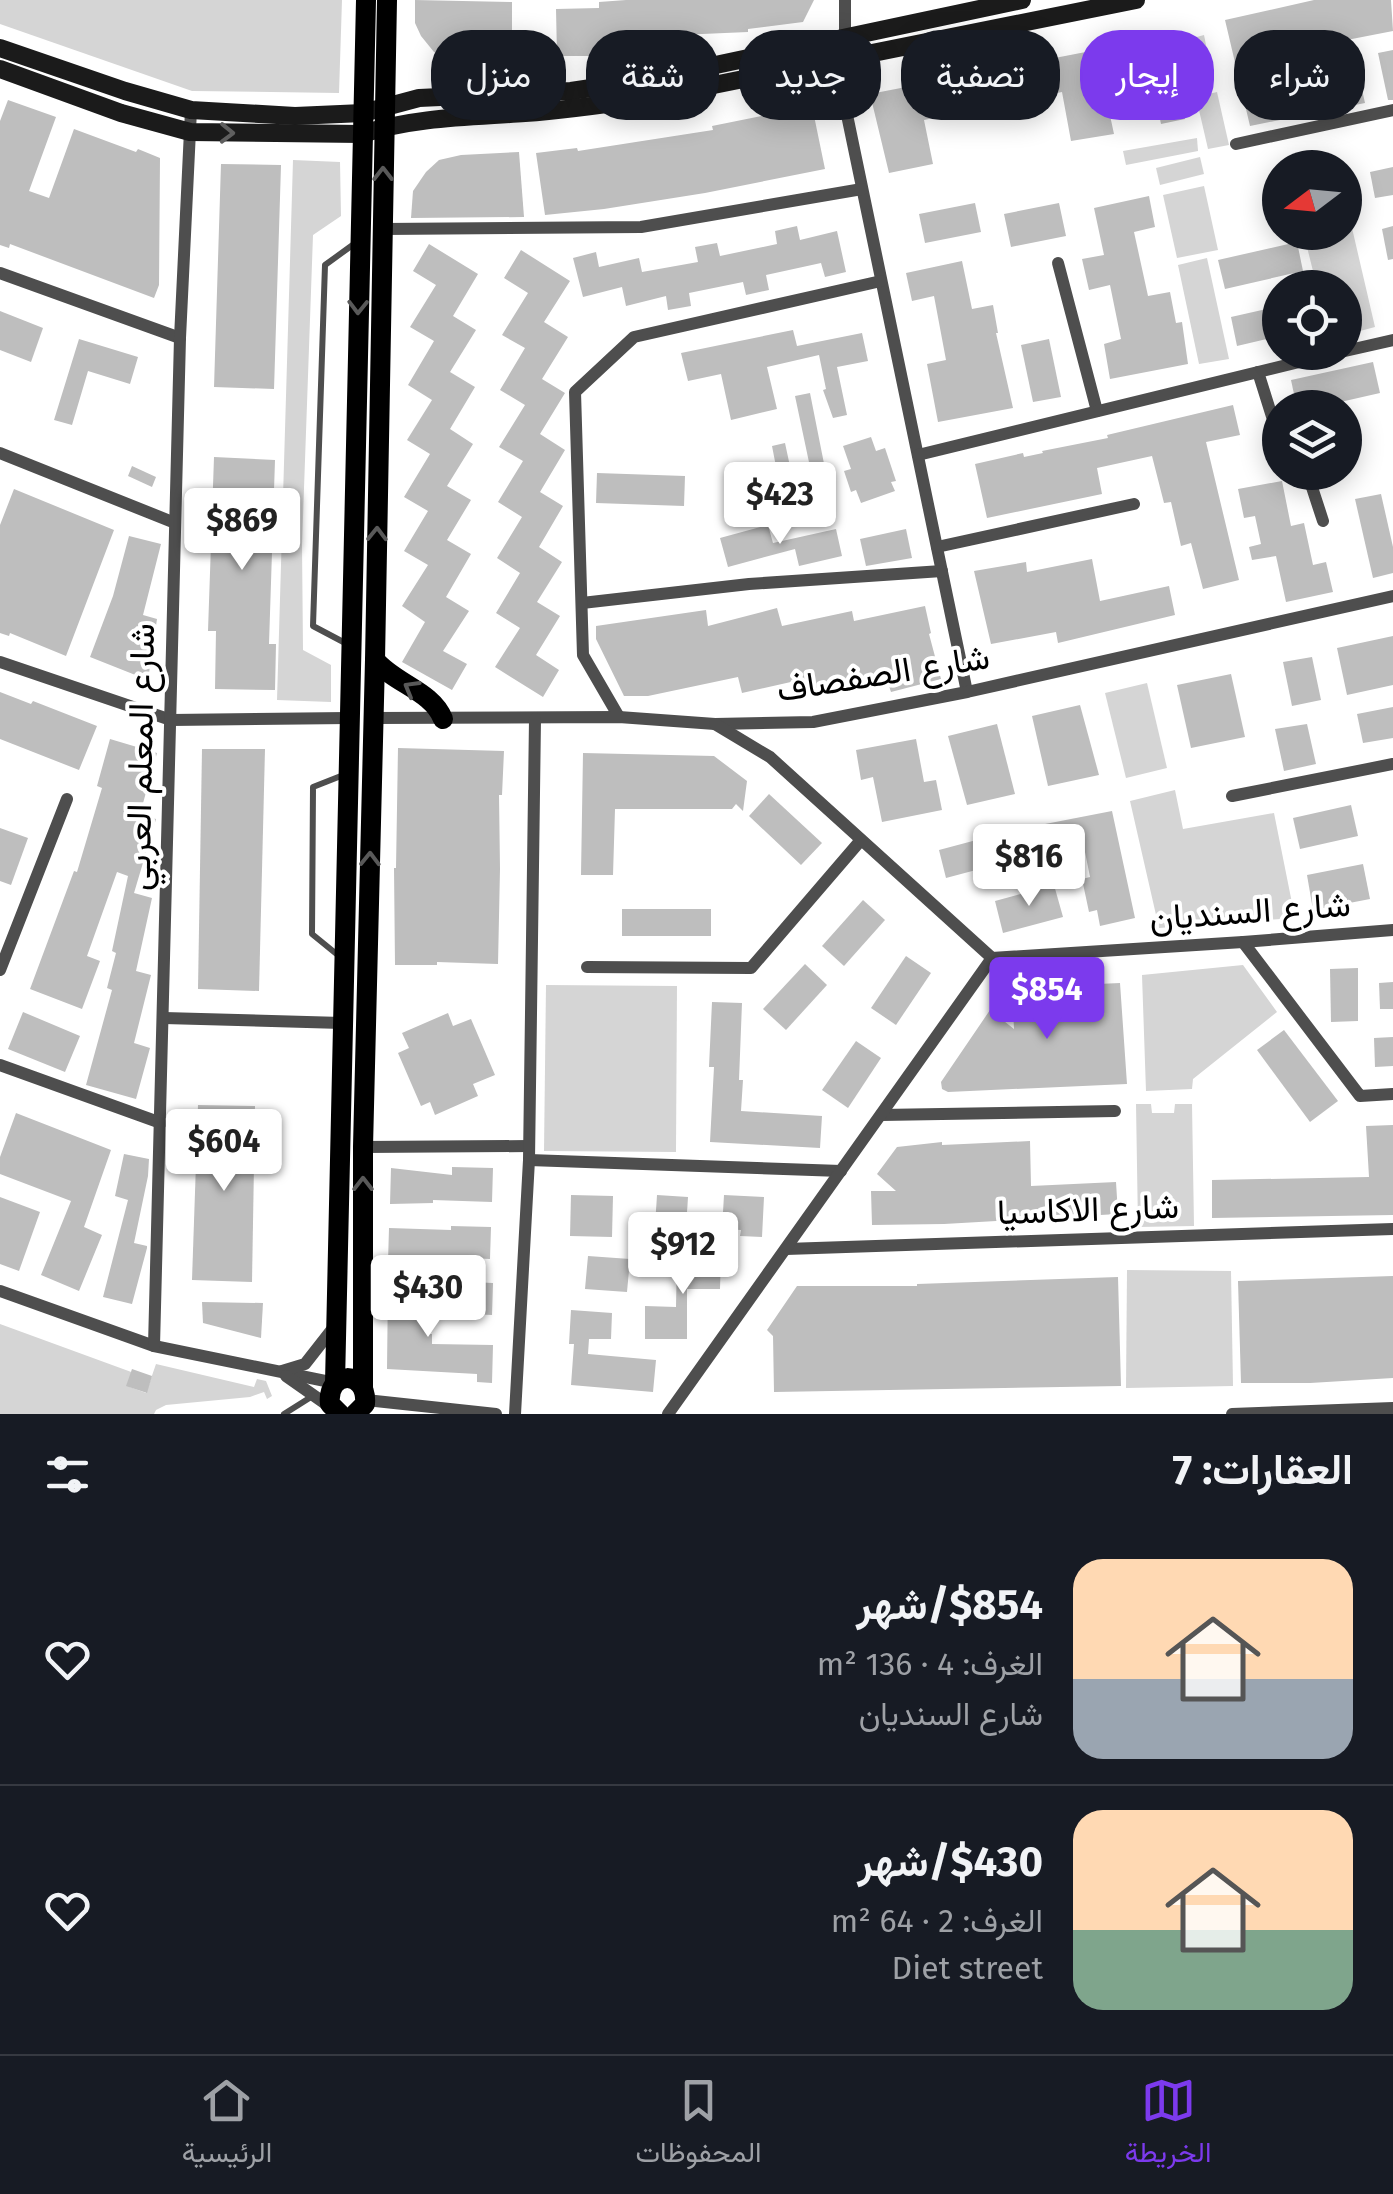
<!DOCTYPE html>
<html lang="ar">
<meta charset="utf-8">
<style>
:root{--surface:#171b24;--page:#242831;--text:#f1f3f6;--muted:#9ea1a6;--line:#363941;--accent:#7c3aed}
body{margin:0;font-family:"Fira Sans",Vazirmatn,sans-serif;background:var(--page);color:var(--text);direction:rtl;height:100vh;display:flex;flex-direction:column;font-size:38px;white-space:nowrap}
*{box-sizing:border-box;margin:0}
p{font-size:32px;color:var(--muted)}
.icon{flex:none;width:55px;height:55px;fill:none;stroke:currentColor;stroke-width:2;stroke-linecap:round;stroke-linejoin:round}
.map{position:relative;height:1414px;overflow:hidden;direction:ltr}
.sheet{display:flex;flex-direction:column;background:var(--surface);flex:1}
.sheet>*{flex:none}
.hud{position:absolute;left:30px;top:30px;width:1335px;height:90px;direction:rtl;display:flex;gap:20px}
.needle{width:65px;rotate:254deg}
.controls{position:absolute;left:1262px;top:150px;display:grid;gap:20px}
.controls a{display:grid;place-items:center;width:100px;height:100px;border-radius:50%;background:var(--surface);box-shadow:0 5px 25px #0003;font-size:50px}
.price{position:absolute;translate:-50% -85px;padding:0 22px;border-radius:10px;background:#fff;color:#222;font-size:32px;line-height:65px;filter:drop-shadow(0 2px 5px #0008)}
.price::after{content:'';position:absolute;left:50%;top:60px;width:30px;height:22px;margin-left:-15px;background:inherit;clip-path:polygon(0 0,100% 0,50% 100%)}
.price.current{background:var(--accent);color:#fff}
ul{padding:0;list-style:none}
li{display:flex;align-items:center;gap:30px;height:250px;padding:0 40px}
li+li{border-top:2px solid var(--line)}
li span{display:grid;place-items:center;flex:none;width:280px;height:200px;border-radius:30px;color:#555}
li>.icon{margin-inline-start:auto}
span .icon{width:120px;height:120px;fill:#fffc;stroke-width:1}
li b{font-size:42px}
h2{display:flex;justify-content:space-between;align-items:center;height:120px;padding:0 40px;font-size:42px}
.chip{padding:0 35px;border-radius:40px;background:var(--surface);box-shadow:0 5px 25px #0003;font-size:35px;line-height:90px}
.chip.current{background:var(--accent);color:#fff}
.menu{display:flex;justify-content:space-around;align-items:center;height:140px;border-top:2px solid var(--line);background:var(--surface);font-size:28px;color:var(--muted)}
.menu a{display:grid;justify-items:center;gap:5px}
.menu .current{color:var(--accent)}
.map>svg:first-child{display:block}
</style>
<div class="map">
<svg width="1393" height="1414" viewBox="0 0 1393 1414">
<rect width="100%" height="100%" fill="#fff"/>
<g fill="#d5d5d5">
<polygon points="0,0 342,0 339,93 192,91 0,24"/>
<polygon points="1204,35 1213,80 1196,84 1186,40"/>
<polygon points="1217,92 1229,145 1208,149 1196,97"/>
<polygon points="1197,138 1198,151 1126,165 1123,151"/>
<polygon points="1200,157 1204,174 1160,185 1156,168"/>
<polygon points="293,160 340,162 341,216 313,235 302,545 303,650 331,665 331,702 277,700"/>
<polygon points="1204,186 1218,250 1177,258 1163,195"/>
<polygon points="1352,228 1375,327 1345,335 1345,288 1317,287 1305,239 1334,233 1345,232 1345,230"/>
<polygon points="1207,258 1229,359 1199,364 1178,265"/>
<polygon points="1147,683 1167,768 1126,778 1105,693"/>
<polygon points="1175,790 1183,829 1274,813 1295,918 1159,928 1130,801"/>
<polygon points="1243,965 1277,1012 1193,1079 1192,1089 1146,1091 1142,975"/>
<polygon points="546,985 677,986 676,1152 544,1151"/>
<polygon points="1136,1104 1151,1104 1152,1113 1174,1113 1175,1104 1192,1104 1194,1226 1138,1227"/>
<polygon points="1127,1270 1231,1271 1233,1386 1126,1388"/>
<polygon points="0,1324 134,1373 130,1387 146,1393 156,1364 254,1387 257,1379 266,1381 272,1396 267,1399 264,1392 250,1397 166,1405 156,1410 154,1414 0,1414"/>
</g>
<g fill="#bebebe">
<polygon points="415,0 512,2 512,65 472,65 472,67 450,62 434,52 421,36 415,23"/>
<polygon points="626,0 814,0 803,22 748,29 748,32 679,35 679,44 609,46 609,56 557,56 556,9 599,8 599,2"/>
<polygon points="1314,0 1391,0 1393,31 1285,52 1290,73 1355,58 1365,103 1250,126 1225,20"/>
<polygon points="1169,42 1185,119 1161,124 1145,47"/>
<polygon points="1096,50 1114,134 1071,141 1062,92 924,120 933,164 889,173 870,94"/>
<polygon points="1393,50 1393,100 1388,100 1378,53"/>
<polygon points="8,100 56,117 29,191 49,198 74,129 136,152 138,149 160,158 159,285 154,298 10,244 9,248 0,245 0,121"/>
<polygon points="812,106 825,169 705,193 604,209 545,215 536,153 577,148 578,151 713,130 712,126"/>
<polygon points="519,152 524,217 411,218 413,191 426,172 439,160 461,155"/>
<polygon points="221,164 281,165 274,389 214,387"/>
<polygon points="1393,167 1393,195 1375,198 1370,172"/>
<polygon points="1149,196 1155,227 1134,232 1148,296 1170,292 1176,323 1182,322 1188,364 1110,379 1104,344 1121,339 1110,285 1089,290 1082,259 1104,255 1094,208"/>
<polygon points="975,203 981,232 925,243 919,214"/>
<polygon points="1059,203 1066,236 1011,247 1004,214"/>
<polygon points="797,226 800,240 837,231 846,272 825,277 821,263 766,275 769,290 746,295 743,282 689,293 691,306 668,310 666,296 626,306 622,287 583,297 573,258 596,252 599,267 639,258 642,272 698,262 695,247 717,243 720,256 777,244 775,231"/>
<polygon points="1393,226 1393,259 1388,260 1382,229"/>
<polygon points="1297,242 1303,271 1225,289 1218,260"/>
<polygon points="429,244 478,274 453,316 476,330 450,372 475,387 450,429 473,444 447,486 471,500 447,540 471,554 446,597 469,611 443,651 467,664 452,690 402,662 425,622 402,606 428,565 404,551 428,511 404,497 430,454 407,440 432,400 408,385 434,341 410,327 436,285 413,271"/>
<polygon points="521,250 570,281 544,322 568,337 542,379 565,393 540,434 565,450 540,492 563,506 539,547 562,562 537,602 560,616 536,655 559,670 543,697 495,667 520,628 496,613 520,573 497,558 522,517 498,502 523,461 499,447 525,405 500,390 525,348 502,335 528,293 504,278"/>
<polygon points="962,261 972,309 993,305 998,333 996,333 1013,408 938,422 927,364 946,360 934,296 912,301 906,273"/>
<polygon points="1280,306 1280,336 1237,346 1231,317"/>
<polygon points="0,311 43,328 31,362 0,350"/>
<polygon points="793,330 797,346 862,333 868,361 837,367 847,415 833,418 823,390 826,389 819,355 767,367 777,409 731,420 721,374 688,381 681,353"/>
<polygon points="79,339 138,357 130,384 88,371 72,425 54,420"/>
<polygon points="1049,339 1061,397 1033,402 1021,345"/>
<polygon points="1373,362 1380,393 1314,408 1297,408 1291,380"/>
<polygon points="810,393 833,509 786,518 772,446 785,443 791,471 810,467 795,396"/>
<polygon points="1233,405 1240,435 1206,442 1239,580 1203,589 1191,543 1181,546 1171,502 1164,503 1152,456 1097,468 1102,494 987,518 975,464 1023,453 1024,457 1043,453 1042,451 1108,438 1107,435"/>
<polygon points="871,437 876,451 885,448 896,481 891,482 895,491 861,503 856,490 851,492 844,471 851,469 843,446"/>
<polygon points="214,457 275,460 269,644 276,644 275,690 215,689 216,631 208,631"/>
<polygon points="132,466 156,477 152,487 128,476"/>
<polygon points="597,473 685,476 684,506 596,503"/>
<polygon points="1282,481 1291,526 1304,523 1313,565 1326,562 1333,592 1286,602 1276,556 1252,560 1249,547 1261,544 1255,516 1244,518 1238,489"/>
<polygon points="14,489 114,530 66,656 10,633 9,636 0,633 0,525"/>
<polygon points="1381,494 1393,547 1393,573 1373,578 1355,499"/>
<polygon points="768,525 773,543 836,529 842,556 799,566 795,549 728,567 720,538"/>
<polygon points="906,529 912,558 866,566 860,539"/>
<polygon points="129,536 161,544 143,615 157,619 148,680 90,657 113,596"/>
<polygon points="1092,559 1100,601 1169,586 1175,615 1058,643 1056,632 991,644 974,571 1026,562 1027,572"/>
<polygon points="925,606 931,633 929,634 941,679 891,692 886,677 817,693 813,677 742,693 738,677 648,696 624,696 596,639 596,626 706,610 708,626 777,608 782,626 852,611 854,621"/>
<polygon points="1393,636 1393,685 1347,695 1337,648"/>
<polygon points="1312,657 1321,700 1292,706 1283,662"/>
<polygon points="1231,674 1245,737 1191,748 1177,685"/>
<polygon points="0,692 31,704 33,701 97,726 79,770 0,739"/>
<polygon points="1080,705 1099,775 1048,786 1032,716"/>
<polygon points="1393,707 1393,738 1363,743 1357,714"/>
<polygon points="997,724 1015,794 967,805 948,736"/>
<polygon points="1307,724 1316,764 1284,771 1275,729"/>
<polygon points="110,739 157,753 140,814 156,819 134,893 152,898 136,971 151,975 134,1043 150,1048 136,1099 86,1085 112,990 107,988 116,953 112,951 128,876 117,872 87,956 100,961 82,1009 30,989 74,871 77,872 102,788 97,786"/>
<polygon points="916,739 924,782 936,780 942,810 882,822 873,777 861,780 856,750"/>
<polygon points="398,748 504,751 502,795 499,795 500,869 498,964 437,962 437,965 395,965 394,868 396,868"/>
<polygon points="202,749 265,749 259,991 198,989"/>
<polygon points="583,753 714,756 747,781 743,811 736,804 732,809 615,809 613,875 581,875"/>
<polygon points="769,794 822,843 801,865 749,816"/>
<polygon points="1351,805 1358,836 1300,849 1293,818"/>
<polygon points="1112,811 1135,918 1100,926 1097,910 1089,912 1082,879 1090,877 1084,847 1046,855 1040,825"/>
<polygon points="0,828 28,838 11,885 0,881"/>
<polygon points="999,834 1006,862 946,878 939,850"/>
<polygon points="1363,864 1370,899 1313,910 1307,875"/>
<polygon points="1054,885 1063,917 1003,933 995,901"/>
<polygon points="863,900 885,920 844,966 822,946"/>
<rect x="622" y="909" width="89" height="27"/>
<polygon points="906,956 931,973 896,1025 871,1008"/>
<polygon points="805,964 827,985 786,1030 763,1009"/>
<polygon points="1358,968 1358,1021 1331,1022 1330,969"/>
<polygon points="1393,982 1393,1009 1380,1009 1379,983"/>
<polygon points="1120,983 1127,1084 948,1092 942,1089 941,1082 990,1010 1014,1029 1012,988"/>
<polygon points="712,1002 742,1003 739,1080 743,1080 741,1111 822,1116 820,1148 710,1142 714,1067 709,1067"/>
<polygon points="23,1012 80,1036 65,1072 8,1049"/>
<polygon points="448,1013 453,1026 471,1019 495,1075 473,1084 478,1096 435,1115 430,1102 421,1106 398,1053 409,1048 402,1033"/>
<polygon points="1284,1030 1338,1101 1310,1122 1257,1050"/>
<polygon points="1393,1037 1393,1066 1375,1067 1374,1038"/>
<polygon points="856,1041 881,1058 848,1108 822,1090"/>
<polygon points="198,1105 255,1106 252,1282 192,1280"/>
<polygon points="16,1113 111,1150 84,1227 102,1235 79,1291 41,1275 71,1201 0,1174 0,1157"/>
<polygon points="1393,1125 1393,1215 1212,1218 1212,1180 1369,1177 1366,1126"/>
<polygon points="1030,1141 1031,1186 1116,1182 1118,1214 944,1224 872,1225 871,1191 896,1191 877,1174 897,1147 942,1142 942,1145"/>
<polygon points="124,1154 149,1159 148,1176 134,1243 147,1246 147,1248 132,1304 103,1297 128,1200 115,1196"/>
<polygon points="452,1167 493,1168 492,1202 433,1200 433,1203 390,1204 391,1168 452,1175"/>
<polygon points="571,1195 613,1196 612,1237 570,1236"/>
<polygon points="657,1195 688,1197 685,1243 654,1241"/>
<polygon points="724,1195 764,1197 762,1237 740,1236 741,1230 722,1229"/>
<polygon points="0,1197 40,1212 19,1271 0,1264"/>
<polygon points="451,1226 491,1227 490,1259 431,1256 431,1263 388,1262 389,1228 451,1230"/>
<polygon points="677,1255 721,1256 720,1289 687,1289 687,1339 645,1339 645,1306 676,1307"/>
<polygon points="588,1256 630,1259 627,1292 585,1289"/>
<polygon points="1393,1276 1393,1378 1310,1383 1241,1383 1238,1281"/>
<polygon points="1118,1277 1121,1386 774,1392 773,1336 767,1330 797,1286 917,1286 917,1284"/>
<polygon points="450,1281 493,1283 492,1315 449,1313"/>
<polygon points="388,1284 428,1286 427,1334 432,1334 432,1344 493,1345 492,1383 477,1382 477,1374 387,1369"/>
<polygon points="202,1302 263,1303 261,1338 203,1323"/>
<polygon points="571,1310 612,1313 611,1339 589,1339 588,1354 656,1360 653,1392 571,1385 574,1344 569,1344"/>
<polygon points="132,1369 152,1376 147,1393 126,1386"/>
</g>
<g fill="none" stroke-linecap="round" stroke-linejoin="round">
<g stroke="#4e4e4e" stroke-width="6">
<polyline points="349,645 313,626 325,265 354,244"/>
<polyline points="339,956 312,934 313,787 346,774"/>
<polyline points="284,1414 311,1397"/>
</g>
<g stroke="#4e4e4e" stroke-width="12">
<polyline points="845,0 845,39"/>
<polyline points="836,62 967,692"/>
<polyline points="1236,144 1393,110"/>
<polyline points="383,229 641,227 862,189"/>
<polyline points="1058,263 1097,411"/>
<polyline points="0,273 180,338"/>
<polyline points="1345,351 1393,340"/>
<polyline points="1258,372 1280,442"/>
<polyline points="0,453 175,523"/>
<polyline points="918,455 1340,352"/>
<polyline points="1307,472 1323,521"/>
<polyline points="937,547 1134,504"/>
<polyline points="582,603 749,584 942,571"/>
<polyline points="0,662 171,720 348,718"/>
<polyline points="619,717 583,655 575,392 634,337 881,281"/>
<polyline points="374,718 619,717 715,724 813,722 967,692 1393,596"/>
<polyline points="1232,796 1393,764"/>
<polyline points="1243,942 1360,1096 1393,1094"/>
<polyline points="992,958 1243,942 1393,930"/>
<polyline points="587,967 751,968 861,840"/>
<polyline points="0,970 67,799"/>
<polyline points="164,1018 342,1023"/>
<polyline points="0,1065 161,1123"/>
<polyline points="881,1115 1115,1111"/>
<polyline points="363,1147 529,1146"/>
<polyline points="529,1160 841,1171"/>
<polyline points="786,1249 1393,1229"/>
<polyline points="0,1291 154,1346 335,1383"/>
<polyline points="154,1346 180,338 191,110"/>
<polyline points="282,1371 305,1364 334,1327"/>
<polyline points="286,1376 333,1409"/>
<polyline points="366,1400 496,1414"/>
<polyline points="515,1414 529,1160 535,719"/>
<polyline points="668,1414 992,958 770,757 715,724"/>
<polyline points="1232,1414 1393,1408"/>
</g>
<g stroke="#1b1b1b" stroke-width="18">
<polyline points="0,48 125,91 191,110 295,116 363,113 419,98 571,91 645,80 1022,0"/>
<path d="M0,69L121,113L190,132L362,134C415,117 470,117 525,113C567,110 608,104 649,98L1136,0"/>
</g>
<g stroke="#000" stroke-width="20">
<path d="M375,660C395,684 432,691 443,719"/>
<polyline points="335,1383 366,0"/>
<polyline points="363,1387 363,1147 375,660 387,0"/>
<path d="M340,1414L330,1404C326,1370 368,1369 365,1404L355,1414"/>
</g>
</g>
<defs><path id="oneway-chevron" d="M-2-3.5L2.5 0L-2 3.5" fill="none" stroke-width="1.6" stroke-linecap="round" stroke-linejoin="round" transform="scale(2.5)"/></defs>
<use stroke="#5f5f5f" href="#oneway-chevron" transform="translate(227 133) rotate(1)"/>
<g stroke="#595959">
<use href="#oneway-chevron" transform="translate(383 174) rotate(-90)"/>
<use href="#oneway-chevron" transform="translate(358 307) rotate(91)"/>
<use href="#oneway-chevron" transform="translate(377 534) rotate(-89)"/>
<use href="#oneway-chevron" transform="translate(411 688) rotate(-150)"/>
<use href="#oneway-chevron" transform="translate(370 859) rotate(-89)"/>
<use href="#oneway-chevron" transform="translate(363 1184) rotate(-90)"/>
</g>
<g text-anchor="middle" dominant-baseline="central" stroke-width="8" stroke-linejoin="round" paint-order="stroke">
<g font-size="35" fill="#000" stroke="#fff">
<text transform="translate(883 673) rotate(-9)">شارع الصفصاف</text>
<text transform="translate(140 757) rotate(-89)">شارع المعلم العربي</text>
<text transform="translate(1250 911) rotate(-4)">شارع السنديان</text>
<text transform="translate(1088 1209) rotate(-2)">شارع الاكاسيا</text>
</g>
</g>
</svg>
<div class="controls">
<a><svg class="needle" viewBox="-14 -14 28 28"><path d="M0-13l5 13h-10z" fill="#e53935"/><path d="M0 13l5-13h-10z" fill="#9ea1a6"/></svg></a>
<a><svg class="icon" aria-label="locate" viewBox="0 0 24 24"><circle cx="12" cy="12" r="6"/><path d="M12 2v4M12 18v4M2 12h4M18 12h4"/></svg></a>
<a><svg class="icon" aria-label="layers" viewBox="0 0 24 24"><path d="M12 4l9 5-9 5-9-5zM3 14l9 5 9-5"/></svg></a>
</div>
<b class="price" style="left:780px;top:547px">$423</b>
<b class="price" style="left:242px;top:573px">$869</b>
<b class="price" style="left:1029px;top:909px">$816</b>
<b class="price current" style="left:1047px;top:1042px">$854</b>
<b class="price" style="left:224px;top:1194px">$604</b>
<b class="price" style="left:683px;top:1297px">$912</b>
<b class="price" style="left:428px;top:1340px">$430</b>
<div class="hud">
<a class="chip">شراء</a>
<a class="chip current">إيجار</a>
<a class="chip">تصفية</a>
<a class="chip">جديد</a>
<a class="chip">شقة</a>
<a class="chip">منزل</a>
</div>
</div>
<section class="sheet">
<h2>العقارات: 7<svg class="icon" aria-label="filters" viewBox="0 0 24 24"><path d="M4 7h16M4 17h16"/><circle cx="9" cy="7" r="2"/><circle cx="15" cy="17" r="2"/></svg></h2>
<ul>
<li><span style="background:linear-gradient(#ffd9b3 60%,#9aa5b1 0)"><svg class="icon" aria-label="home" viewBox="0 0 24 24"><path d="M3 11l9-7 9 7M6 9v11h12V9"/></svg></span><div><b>$854/شهر</b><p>الغرف: 4 · 136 m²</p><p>شارع السنديان</p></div><svg class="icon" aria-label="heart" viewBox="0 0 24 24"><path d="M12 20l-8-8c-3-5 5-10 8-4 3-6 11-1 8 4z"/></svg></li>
<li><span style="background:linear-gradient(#ffd9b3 60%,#7fa58c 0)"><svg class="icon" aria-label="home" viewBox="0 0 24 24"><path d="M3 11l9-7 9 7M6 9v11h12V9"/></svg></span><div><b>$430/شهر</b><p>الغرف: 2 · 64 m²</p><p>Diet street</p></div><svg class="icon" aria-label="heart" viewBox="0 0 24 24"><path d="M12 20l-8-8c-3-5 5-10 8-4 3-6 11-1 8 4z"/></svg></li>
</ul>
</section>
<nav class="menu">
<a class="current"><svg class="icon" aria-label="map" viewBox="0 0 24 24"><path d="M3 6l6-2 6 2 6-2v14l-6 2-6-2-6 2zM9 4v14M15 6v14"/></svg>الخريطة</a>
<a><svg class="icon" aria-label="saved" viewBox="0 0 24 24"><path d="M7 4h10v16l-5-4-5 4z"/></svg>المحفوظات</a>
<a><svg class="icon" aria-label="home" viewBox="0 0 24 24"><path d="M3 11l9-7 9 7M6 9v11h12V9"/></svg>الرئيسية</a>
</nav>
